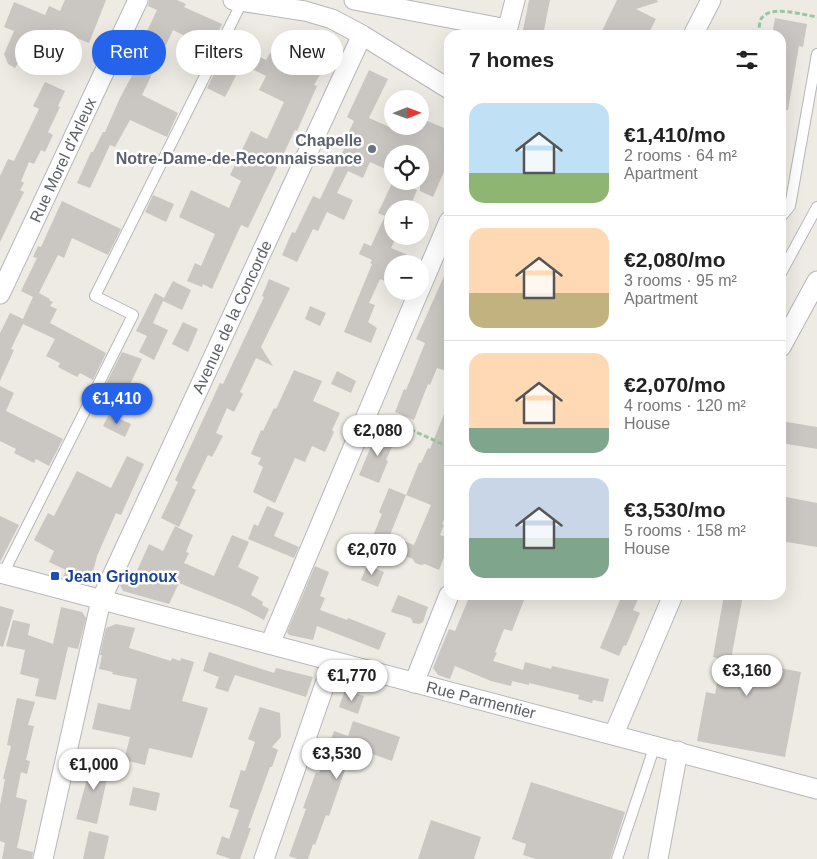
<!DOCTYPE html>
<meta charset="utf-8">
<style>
:root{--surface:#fff;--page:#f2f2f2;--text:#222;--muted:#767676;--line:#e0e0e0;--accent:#2563eb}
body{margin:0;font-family:Arial,sans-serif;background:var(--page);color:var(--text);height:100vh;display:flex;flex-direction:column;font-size:19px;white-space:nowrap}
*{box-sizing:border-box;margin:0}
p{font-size:16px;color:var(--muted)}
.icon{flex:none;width:28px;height:28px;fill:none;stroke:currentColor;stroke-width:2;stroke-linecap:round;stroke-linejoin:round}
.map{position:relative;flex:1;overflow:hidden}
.drawer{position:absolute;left:444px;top:30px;width:342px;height:570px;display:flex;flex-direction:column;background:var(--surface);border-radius:15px;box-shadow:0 5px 20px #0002}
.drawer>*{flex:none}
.hud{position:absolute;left:15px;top:30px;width:354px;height:45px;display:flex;gap:10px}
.needle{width:32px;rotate:89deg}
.buttons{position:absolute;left:384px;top:90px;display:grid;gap:10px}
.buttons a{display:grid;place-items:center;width:45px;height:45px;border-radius:50%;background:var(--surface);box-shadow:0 5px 20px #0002;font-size:25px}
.price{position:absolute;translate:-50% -42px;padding:0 11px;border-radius:18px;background:#fff;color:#222;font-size:16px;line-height:32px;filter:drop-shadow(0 1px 2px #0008)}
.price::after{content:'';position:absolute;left:50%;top:30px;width:15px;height:11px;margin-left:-8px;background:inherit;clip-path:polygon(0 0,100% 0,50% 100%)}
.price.current{background:var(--accent);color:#fff}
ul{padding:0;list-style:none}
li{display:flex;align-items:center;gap:15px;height:125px;padding:0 25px}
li+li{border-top:1px solid var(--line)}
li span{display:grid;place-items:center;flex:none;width:140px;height:100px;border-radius:15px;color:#555}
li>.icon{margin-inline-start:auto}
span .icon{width:60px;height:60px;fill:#fffc;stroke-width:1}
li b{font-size:21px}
h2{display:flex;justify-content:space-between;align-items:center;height:60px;padding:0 25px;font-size:21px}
.pill{padding:0 18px;border-radius:22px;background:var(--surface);box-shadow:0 5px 20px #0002;font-size:18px;line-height:45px}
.pill.current{background:var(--accent);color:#fff}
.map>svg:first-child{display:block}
</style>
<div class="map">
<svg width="817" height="859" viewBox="0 0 817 859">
<rect width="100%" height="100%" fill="#eeebe4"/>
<g fill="#cac6c2" fill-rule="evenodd">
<polygon points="65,0 106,0 89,43 54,29 36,69 19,61 15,68 8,64 4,54 14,31 4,27 14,2 45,15 49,6 60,11"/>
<polygon points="149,0 177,0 186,4 184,7 222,24 211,49 173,30 142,95 178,113 167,137 130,120 115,147 110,145 90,188 77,183 91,152 93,152 103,132 105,132 120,98 145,51 139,48 157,10 148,6"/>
<polygon points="529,0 550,0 543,35 522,35"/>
<polygon points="617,0 657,0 658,2 636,9 656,19 648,35 600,35"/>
<polygon points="775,18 807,24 803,47 799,46 788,110 781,110 781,35 772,35"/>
<polygon points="280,36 307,52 314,40 327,47 318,64 324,68 314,85 317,86 297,131 295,130 248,228 241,225 212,289 203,284 202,287 187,281 195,263 201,266 215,234 179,217 191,190 229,208 241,181 230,175 251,131 267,139 284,102 259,90 266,76 242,64 225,97 207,88 230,42 266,60"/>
<polygon points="369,70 388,79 369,118 403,133 406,126 420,126 420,118 449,130 449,160 433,197 420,191 420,154 392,154 392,172 370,162 363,178 348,171 337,193 353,200 344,220 327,212 318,231 313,229 297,262 282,255 292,232 295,233 313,196 320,199 345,147 342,146 354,121 347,117"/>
<polygon points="45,82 65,91 58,106 60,107 48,132 53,135 45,152 41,150 34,164 29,162 21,181 24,183 20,190 24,192 0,242 0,176 8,159 14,161 39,109 33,106"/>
<polygon points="393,181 398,181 417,190 409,209 392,209 392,236 397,236 391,248 420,260 419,264 392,264 392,284 380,279 369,303 375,305 368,322 377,328 371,343 344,332 372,264 370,263 372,260 359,254 364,243 371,246 385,216 378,213"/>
<polygon points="153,195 174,204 166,222 145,212"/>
<polygon points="62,201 121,229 108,255 72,238 64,258 58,255 39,293 50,299 49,300 53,302 50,306 57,309 50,323 106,353 93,380 80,373 77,377 58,367 60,363 46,356 55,339 23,324 11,349 14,350 0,381 0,333 10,313 23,319 33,297 21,291 37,258 33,257 38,246 41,247"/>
<polygon points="449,265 449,372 437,368 430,385 428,384 414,420 395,412 404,389 406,390 425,343 416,339"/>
<polygon points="269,279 290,288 261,347 273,366 256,358 240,392 243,394 234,412 227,408 216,433 223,436 212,457 208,455 192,488 196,490 179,527 161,518 178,482 175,480 220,383 223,384 264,297 262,296"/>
<polygon points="173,281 191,290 182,310 163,301 153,323 168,330 154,360 139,352 147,336 136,331 155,293 164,298"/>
<polygon points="310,306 326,313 320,326 305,319"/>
<polygon points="183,322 198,329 188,352 172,344"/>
<polygon points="122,352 142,359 125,395 130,397 121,416 107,409 115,395 105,391 107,387 105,386"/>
<polygon points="294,370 322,381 313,401 340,413 332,430 334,432 325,452 312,446 305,462 295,458 275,503 253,492 263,467 258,464 261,458 251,454 261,430 263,431 274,408 276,409"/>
<polygon points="337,371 356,381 351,393 331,384"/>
<polygon points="0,386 14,393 6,411 63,439 49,466 36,459 34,463 14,453 16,449 0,441"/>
<path d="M448,404L449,509L442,524L444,525L440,535L449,538V545L439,570L425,564L421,565L415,563L413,559L385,548L387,542L373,536L382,514L379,512L389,488L406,495L419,463H421L428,448L430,449ZM406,495L431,505L414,545L390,535Z"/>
<polygon points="109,414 131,424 125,437 103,426"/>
<polygon points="781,421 817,427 817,449 781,443"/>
<polygon points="378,430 396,438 386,460 388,461 379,483 359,475"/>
<polygon points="127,456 144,464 121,515 116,513 97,556 91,580 86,582 63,577 66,570 49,562 54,551 34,540 48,513 54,516 77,471 111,488"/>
<polygon points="781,496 817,503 817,547 781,541"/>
<polygon points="267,506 284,513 274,536 299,547 294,558 248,539 254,524 258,526"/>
<polygon points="0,516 19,525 0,562"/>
<polygon points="175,526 193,535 186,552 189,553 184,563 214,576 232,535 249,542 238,567 259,577 251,595 263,602 262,605 269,609 264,620 239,607 179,583 169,604 123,591 120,585 127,570 136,573 149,544 163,551"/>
<polygon points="367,565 384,572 378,587 361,580"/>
<polygon points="315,566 329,572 320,596 325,598 320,610 347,620 348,618 386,633 379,650 317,626 313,640 289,635 287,632"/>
<polygon points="398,595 428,607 423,622 419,624 413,623 411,618 391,612"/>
<polygon points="470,595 526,595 512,631 504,629 495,652 497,653 493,661 523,670 525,662 551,669 552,666 609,679 603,702 593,700 592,703 578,699 579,695 529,683 529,685 512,681 511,686 491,681 455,666 450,679 438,675 433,668 449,629 455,631"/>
<polygon points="622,595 640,595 633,610 640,613 626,646 624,645 619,656 600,648"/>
<polygon points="724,595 743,595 731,659 801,672 785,757 697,741 706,692 715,694 721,659 713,657"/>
<polygon points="0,606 14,610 3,647 0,646"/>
<polygon points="61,607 82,612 86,618 78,649 68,647 56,700 35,696 39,679 20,674 25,650 6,646 13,620 30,624 28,635 53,644"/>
<polygon points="116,624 135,628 129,648 171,661 172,658 180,661 181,658 194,662 182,701 208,708 192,758 149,748 145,765 124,760 130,737 92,729 98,703 130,710 137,679 112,674 113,672 99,669 102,655 100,655 106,628"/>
<polygon points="209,652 274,673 276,668 313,677 306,697 235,675 228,692 215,688 219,677 203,671"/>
<polygon points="345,690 364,696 358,714 339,707"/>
<polygon points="17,698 35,702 28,725 34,726 26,760 30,761 27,774 21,772 16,797 27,800 17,848 33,852 32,859 2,859 5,843 0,841 0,805 5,779 3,779 11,746 7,745"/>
<polygon points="260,707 280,713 281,737 272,747 278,750 272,767 270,767 248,828 251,828 240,859 231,859 216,854 222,836 229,839 239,810 229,807 241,770 245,771 255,742 248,739"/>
<polygon points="353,721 400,737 392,761 353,747 329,816 326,815 315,845 313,844 308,859 297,859 289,856 306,809 303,808 316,772 319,773 334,731 348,736"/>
<polygon points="93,757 111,761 97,824 76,819"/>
<polygon points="531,782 625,812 610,859 536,859 523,855 526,844 512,839"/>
<polygon points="133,787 160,793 156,811 129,805"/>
<polygon points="431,820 481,837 474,859 418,859"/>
<polygon points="89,831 109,836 104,859 83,859"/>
</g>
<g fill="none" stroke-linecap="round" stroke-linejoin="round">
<defs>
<g id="service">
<polyline points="781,217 790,206 817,54"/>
<polyline points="781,273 817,207"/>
<polyline points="3,574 133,315 95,296 242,2"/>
<polyline points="617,859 655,745"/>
</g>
<g id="minor">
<polyline points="233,0 305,11 332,19 362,35 449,89"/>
<polyline points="354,0 502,28 508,27 515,0"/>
<polyline points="693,35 711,0"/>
<polyline points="420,289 449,221"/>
<polyline points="0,294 138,0"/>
<polyline points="781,347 817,281"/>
<polyline points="0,573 817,789"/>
<polyline points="270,644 419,291"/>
<polyline points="414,683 449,595"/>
<polyline points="614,734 673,595"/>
<polyline points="43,859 101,600 362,35"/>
<polyline points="264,859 333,661"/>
<polyline points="658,859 678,751"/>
</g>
</defs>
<use href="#service" stroke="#b5b7bb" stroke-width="12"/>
<use href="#minor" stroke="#b5b7bb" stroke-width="21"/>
<g stroke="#9cc5a4" stroke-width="3" stroke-dasharray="5 2.5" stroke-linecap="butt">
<path d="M759,35C759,31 759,23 761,19C770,4 803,15 817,17"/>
<polyline points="383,417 449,447"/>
</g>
<use href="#service" stroke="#fff" stroke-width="10"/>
<use href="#minor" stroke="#fff" stroke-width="19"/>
</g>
<circle fill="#6b7280" stroke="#fff" stroke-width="2" cx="372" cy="149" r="5"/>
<rect fill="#1a4fb4" stroke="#fff" stroke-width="2" x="50" y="571" width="10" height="10" rx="2.5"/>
<g text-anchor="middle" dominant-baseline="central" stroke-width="5" stroke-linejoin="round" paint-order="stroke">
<g font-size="16" font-weight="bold" fill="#5b616d" stroke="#fff" text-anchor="end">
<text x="362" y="140">Chapelle<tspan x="362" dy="18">Notre-Dame-de-Reconnaissance</tspan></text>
</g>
<g font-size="16" fill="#5c6064" stroke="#fff">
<text transform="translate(63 160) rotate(-65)">Rue Morel d'Arleux</text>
<text transform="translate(232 317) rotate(-65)">Avenue de la Concorde</text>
<text transform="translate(481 700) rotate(14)">Rue Parmentier</text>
</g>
<g font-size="16" font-weight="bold" fill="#164399" stroke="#fff" text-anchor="start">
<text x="65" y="576">Jean Grignoux</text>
</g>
</g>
</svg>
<div class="buttons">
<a><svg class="needle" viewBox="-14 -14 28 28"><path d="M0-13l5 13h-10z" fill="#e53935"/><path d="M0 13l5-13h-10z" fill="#767676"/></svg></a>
<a><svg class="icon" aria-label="locate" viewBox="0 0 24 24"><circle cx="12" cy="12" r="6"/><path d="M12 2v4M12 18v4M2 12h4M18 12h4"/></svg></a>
<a>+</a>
<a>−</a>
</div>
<b class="price current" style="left:117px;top:425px">€1,410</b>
<b class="price" style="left:378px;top:457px">€2,080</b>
<b class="price" style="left:372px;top:576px">€2,070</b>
<b class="price" style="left:747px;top:697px">€3,160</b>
<b class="price" style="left:352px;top:702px">€1,770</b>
<b class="price" style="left:337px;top:780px">€3,530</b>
<b class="price" style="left:94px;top:791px">€1,000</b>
<div class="hud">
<a class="pill">Buy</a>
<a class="pill current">Rent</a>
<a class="pill">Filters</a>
<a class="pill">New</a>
</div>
<section class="drawer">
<h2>7 homes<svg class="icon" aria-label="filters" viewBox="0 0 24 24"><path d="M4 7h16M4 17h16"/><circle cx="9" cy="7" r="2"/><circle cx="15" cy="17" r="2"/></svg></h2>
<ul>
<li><span style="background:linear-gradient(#bfe0f5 70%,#8fb573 0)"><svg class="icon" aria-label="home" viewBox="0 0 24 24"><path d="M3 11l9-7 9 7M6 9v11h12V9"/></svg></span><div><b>€1,410/mo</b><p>2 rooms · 64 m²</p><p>Apartment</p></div></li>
<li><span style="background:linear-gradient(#ffd9b3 65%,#c2b280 0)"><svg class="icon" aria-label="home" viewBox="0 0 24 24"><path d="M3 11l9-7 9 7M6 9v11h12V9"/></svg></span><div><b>€2,080/mo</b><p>3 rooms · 95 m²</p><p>Apartment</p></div></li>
<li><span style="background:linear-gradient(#ffd9b3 75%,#7fa58c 0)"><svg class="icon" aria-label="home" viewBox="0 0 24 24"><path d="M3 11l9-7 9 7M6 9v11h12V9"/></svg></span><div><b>€2,070/mo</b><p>4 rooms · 120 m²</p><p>House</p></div></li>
<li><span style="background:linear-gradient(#c9d6e8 60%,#7fa58c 0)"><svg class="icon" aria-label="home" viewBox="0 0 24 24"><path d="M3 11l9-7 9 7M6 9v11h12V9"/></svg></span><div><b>€3,530/mo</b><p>5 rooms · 158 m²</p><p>House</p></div></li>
</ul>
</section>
</div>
